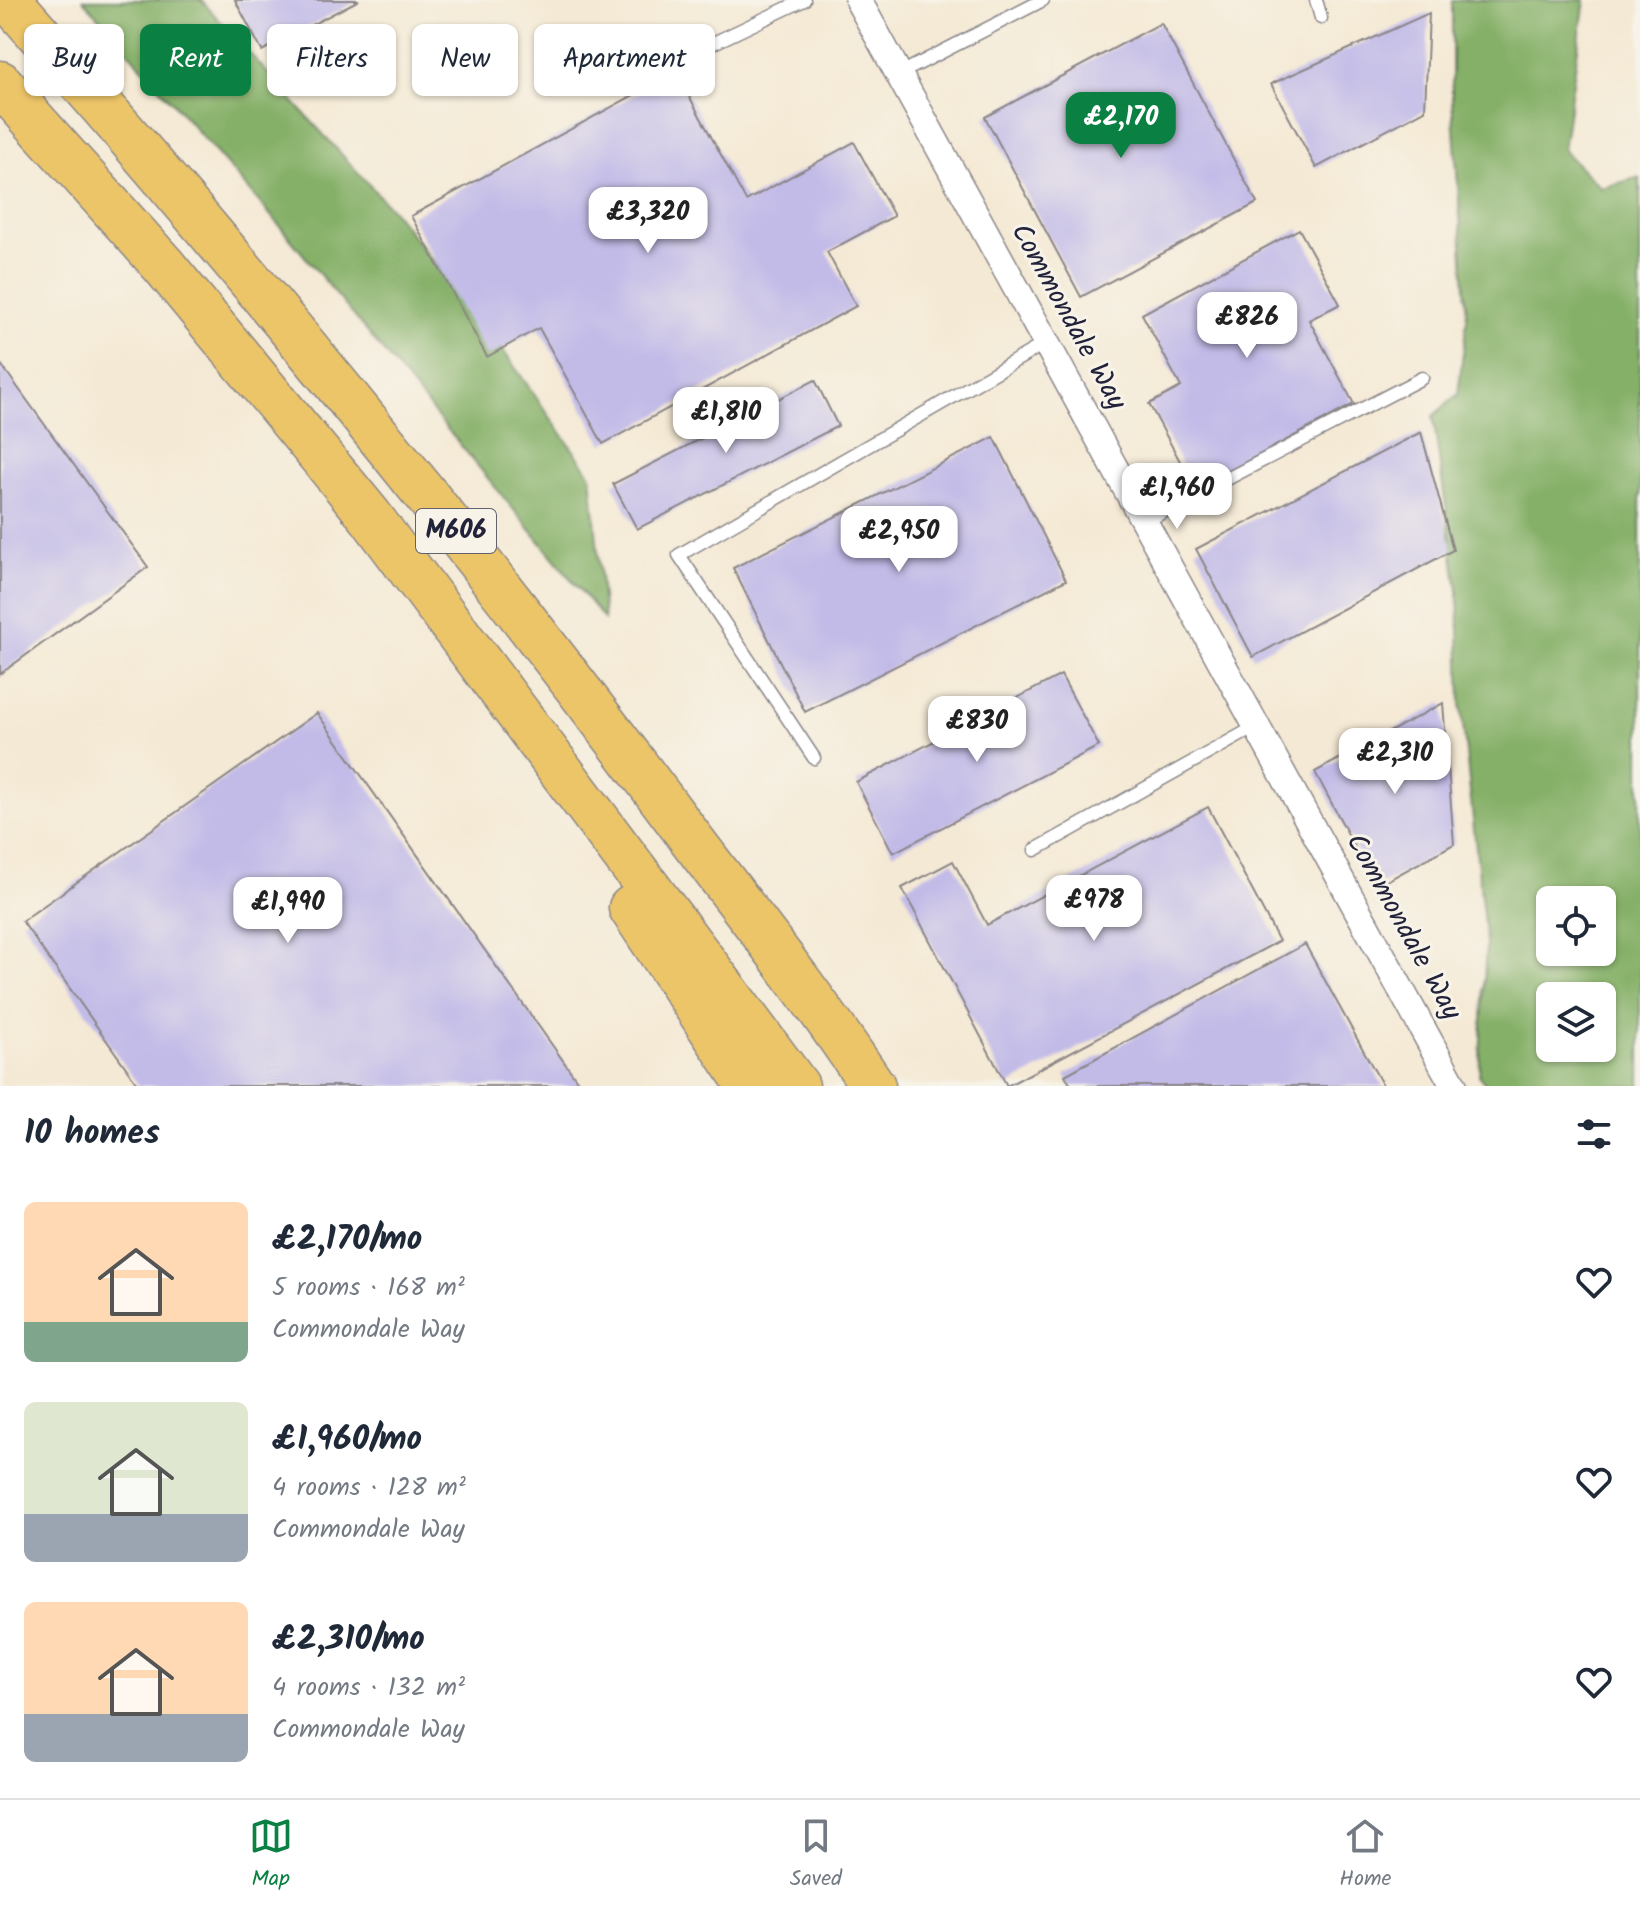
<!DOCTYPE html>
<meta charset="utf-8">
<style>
:root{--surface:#fff;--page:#f6f6f7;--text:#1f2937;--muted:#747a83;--line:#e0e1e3;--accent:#0b8043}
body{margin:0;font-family:Kalam,sans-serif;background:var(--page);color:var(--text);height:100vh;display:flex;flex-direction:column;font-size:30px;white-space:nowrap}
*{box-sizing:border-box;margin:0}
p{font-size:26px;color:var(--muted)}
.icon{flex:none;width:44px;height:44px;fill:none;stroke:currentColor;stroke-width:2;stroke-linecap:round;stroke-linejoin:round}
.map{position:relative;height:1086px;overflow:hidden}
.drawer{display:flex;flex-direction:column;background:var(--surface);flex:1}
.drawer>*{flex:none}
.banner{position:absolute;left:24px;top:24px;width:800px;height:72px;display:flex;gap:16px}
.buttons{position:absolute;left:1536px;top:886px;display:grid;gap:16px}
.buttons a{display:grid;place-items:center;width:80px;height:80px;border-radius:12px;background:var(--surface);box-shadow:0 2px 6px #0004;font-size:40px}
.price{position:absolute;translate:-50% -68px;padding:0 18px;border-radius:16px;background:#fff;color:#222;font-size:26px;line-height:52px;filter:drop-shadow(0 2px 4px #0008)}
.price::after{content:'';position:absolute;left:50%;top:48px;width:24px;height:18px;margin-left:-12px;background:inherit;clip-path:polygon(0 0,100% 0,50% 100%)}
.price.selected{background:var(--accent);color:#fff}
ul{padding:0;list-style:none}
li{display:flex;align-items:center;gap:24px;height:200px;padding:0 24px}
li span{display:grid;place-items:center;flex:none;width:224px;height:160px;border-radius:12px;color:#555}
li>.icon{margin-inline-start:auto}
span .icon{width:96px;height:96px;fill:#fffc;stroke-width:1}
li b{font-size:34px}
h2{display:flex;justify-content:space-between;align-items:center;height:96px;padding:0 24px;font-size:34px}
.chip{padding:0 28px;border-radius:12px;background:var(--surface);box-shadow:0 2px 6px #0004;font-size:28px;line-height:72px}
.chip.selected{background:var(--accent);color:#fff}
.menu{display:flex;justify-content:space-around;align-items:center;height:112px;border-top:2px solid var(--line);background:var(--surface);font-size:22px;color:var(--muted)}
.menu a{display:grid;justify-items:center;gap:4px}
.menu .selected{color:var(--accent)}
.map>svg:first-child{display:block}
</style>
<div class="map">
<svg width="1640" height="1086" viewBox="0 0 1640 1086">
<rect width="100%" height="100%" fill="#f7f3e8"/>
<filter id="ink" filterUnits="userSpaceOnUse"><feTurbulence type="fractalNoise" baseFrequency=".0125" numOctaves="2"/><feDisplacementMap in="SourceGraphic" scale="16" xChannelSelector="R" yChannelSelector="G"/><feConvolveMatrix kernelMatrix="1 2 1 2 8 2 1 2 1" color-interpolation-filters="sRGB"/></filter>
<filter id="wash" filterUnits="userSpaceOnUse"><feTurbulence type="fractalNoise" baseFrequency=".006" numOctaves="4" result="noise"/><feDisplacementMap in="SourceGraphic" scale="32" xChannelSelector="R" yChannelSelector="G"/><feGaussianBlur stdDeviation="1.8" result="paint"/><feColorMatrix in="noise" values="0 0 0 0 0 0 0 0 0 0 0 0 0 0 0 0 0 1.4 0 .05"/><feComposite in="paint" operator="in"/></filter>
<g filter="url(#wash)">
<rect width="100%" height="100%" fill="#f4e9d4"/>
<g fill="#85b068" stroke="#546952" stroke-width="2" fill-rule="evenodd">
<polygon points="83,0 201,0 393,211 488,329 591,475 604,619 274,219"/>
<path d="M1452,0H1585L1563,150L1601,188L1640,177V1086H1487L1479,1076L1486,944L1461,705L1458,591L1433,416L1458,394L1467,319L1452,99ZM1550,900H1602V952H1550ZM1550,996H1602V1048H1550Z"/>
</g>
<g id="blocks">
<g fill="#c2bbe8">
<polygon points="235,0 359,0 262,51"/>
<polygon points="1429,13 1425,110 1316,168 1271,84"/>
<polygon points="1161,23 1257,203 1081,297 985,117"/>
<polygon points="676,72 746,201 854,142 894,216 827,252 856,306 603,444 539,328 487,357 411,216"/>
<polygon points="1299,229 1340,304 1309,320 1354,404 1195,489 1149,404 1181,387 1142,314"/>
<polygon points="0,363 148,567 0,674"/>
<polygon points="815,380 838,426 637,529 613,484"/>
<polygon points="1421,432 1453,550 1253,657 1196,549"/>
<polygon points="994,437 1066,580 805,712 733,568"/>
<polygon points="1061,675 1099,746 893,853 856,782"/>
<polygon points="1443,703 1454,844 1376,887 1315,772"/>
<polygon points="317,713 581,1086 139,1086 22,921"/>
<polygon points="1208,807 1279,941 1007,1086 902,888 953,861 987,925"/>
<polygon points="1305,944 1383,1086 1071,1086 1065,1075"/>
</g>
</g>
</g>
<g filter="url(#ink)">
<use href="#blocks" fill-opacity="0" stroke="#8b8688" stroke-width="2"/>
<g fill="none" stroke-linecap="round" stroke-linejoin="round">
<defs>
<g id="service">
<polyline points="1316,0 1321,18"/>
<polyline points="703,48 804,0"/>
<polyline points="899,74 1043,0"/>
<polyline points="1144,522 1422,378"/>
<polyline points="814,758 679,555 1046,343"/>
<polyline points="1035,850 1255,727"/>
</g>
<polyline id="minor" points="858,0 1454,1086"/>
<g id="motorway">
<path d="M9,0C245,267 470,541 683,828C747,913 814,997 873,1086"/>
<polyline points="0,83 164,266 370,516 797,1086"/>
<polyline points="631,908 749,1086"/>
</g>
</defs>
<use href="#service" stroke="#8b8688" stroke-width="15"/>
<use href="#minor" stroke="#8b8688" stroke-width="29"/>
<use href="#motorway" stroke="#8b8688" stroke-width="47"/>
<use href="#service" stroke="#fff" stroke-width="12"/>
<use href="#minor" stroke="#fff" stroke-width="26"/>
<use href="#motorway" stroke="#ecc569" stroke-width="44"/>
</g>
</g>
<g text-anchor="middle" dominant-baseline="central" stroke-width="6" stroke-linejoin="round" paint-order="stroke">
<rect fill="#f7f3e8" stroke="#62616f" stroke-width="2" x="416" y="509" width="80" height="44" rx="6"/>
<g font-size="26" font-weight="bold" fill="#22223b">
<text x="456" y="531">M606</text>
</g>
<g font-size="28" fill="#22223b" stroke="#f7f3e8">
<text transform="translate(1068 317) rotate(61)">Commondale Way</text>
<text transform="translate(1403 927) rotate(61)">Commondale Way</text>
</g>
</g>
</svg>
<div class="buttons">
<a><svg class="icon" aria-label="locate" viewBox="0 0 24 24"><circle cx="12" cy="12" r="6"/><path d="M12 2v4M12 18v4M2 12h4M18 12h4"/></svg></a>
<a><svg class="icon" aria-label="layers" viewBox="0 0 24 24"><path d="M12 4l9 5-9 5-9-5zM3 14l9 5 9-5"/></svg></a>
</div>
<b class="price selected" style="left:1121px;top:160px">£2,170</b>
<b class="price" style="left:648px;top:255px">£3,320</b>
<b class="price" style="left:1247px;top:360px">£826</b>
<b class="price" style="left:726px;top:455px">£1,810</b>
<b class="price" style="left:1177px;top:531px">£1,960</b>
<b class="price" style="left:899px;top:574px">£2,950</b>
<b class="price" style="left:977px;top:764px">£830</b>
<b class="price" style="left:1395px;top:796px">£2,310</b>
<b class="price" style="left:1094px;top:943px">£978</b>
<b class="price" style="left:288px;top:945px">£1,990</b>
<div class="banner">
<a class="chip">Buy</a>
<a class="chip selected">Rent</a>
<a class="chip">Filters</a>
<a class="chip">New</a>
<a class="chip">Apartment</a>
</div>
</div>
<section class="drawer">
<h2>10 homes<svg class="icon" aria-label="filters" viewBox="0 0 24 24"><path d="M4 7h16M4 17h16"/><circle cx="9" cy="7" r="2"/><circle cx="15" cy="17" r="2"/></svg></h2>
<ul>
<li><span style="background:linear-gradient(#ffd9b3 75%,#7fa58c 0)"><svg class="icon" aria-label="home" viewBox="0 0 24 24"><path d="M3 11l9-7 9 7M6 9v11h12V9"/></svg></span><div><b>£2,170/mo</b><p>5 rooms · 168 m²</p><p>Commondale Way</p></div><svg class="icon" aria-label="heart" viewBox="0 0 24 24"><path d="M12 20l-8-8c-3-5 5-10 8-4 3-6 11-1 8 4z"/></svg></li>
<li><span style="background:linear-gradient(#dfe7d0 70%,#9aa5b1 0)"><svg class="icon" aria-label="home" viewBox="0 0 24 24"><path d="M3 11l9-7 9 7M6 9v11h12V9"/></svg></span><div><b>£1,960/mo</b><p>4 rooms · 128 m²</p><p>Commondale Way</p></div><svg class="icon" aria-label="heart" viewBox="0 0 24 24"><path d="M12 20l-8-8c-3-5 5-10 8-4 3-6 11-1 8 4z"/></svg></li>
<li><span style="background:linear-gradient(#ffd9b3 70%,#9aa5b1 0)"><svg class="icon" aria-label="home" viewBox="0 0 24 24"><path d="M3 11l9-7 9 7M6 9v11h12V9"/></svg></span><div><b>£2,310/mo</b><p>4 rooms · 132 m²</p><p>Commondale Way</p></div><svg class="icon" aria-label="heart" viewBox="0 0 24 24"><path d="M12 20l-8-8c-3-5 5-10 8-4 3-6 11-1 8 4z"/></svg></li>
</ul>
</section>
<nav class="menu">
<a class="selected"><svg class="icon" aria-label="map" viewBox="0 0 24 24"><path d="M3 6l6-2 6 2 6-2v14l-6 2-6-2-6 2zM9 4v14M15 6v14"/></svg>Map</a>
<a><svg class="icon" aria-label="saved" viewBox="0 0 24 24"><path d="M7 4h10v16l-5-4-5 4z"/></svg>Saved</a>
<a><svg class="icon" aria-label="home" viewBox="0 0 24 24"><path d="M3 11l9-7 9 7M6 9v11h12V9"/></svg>Home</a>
</nav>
